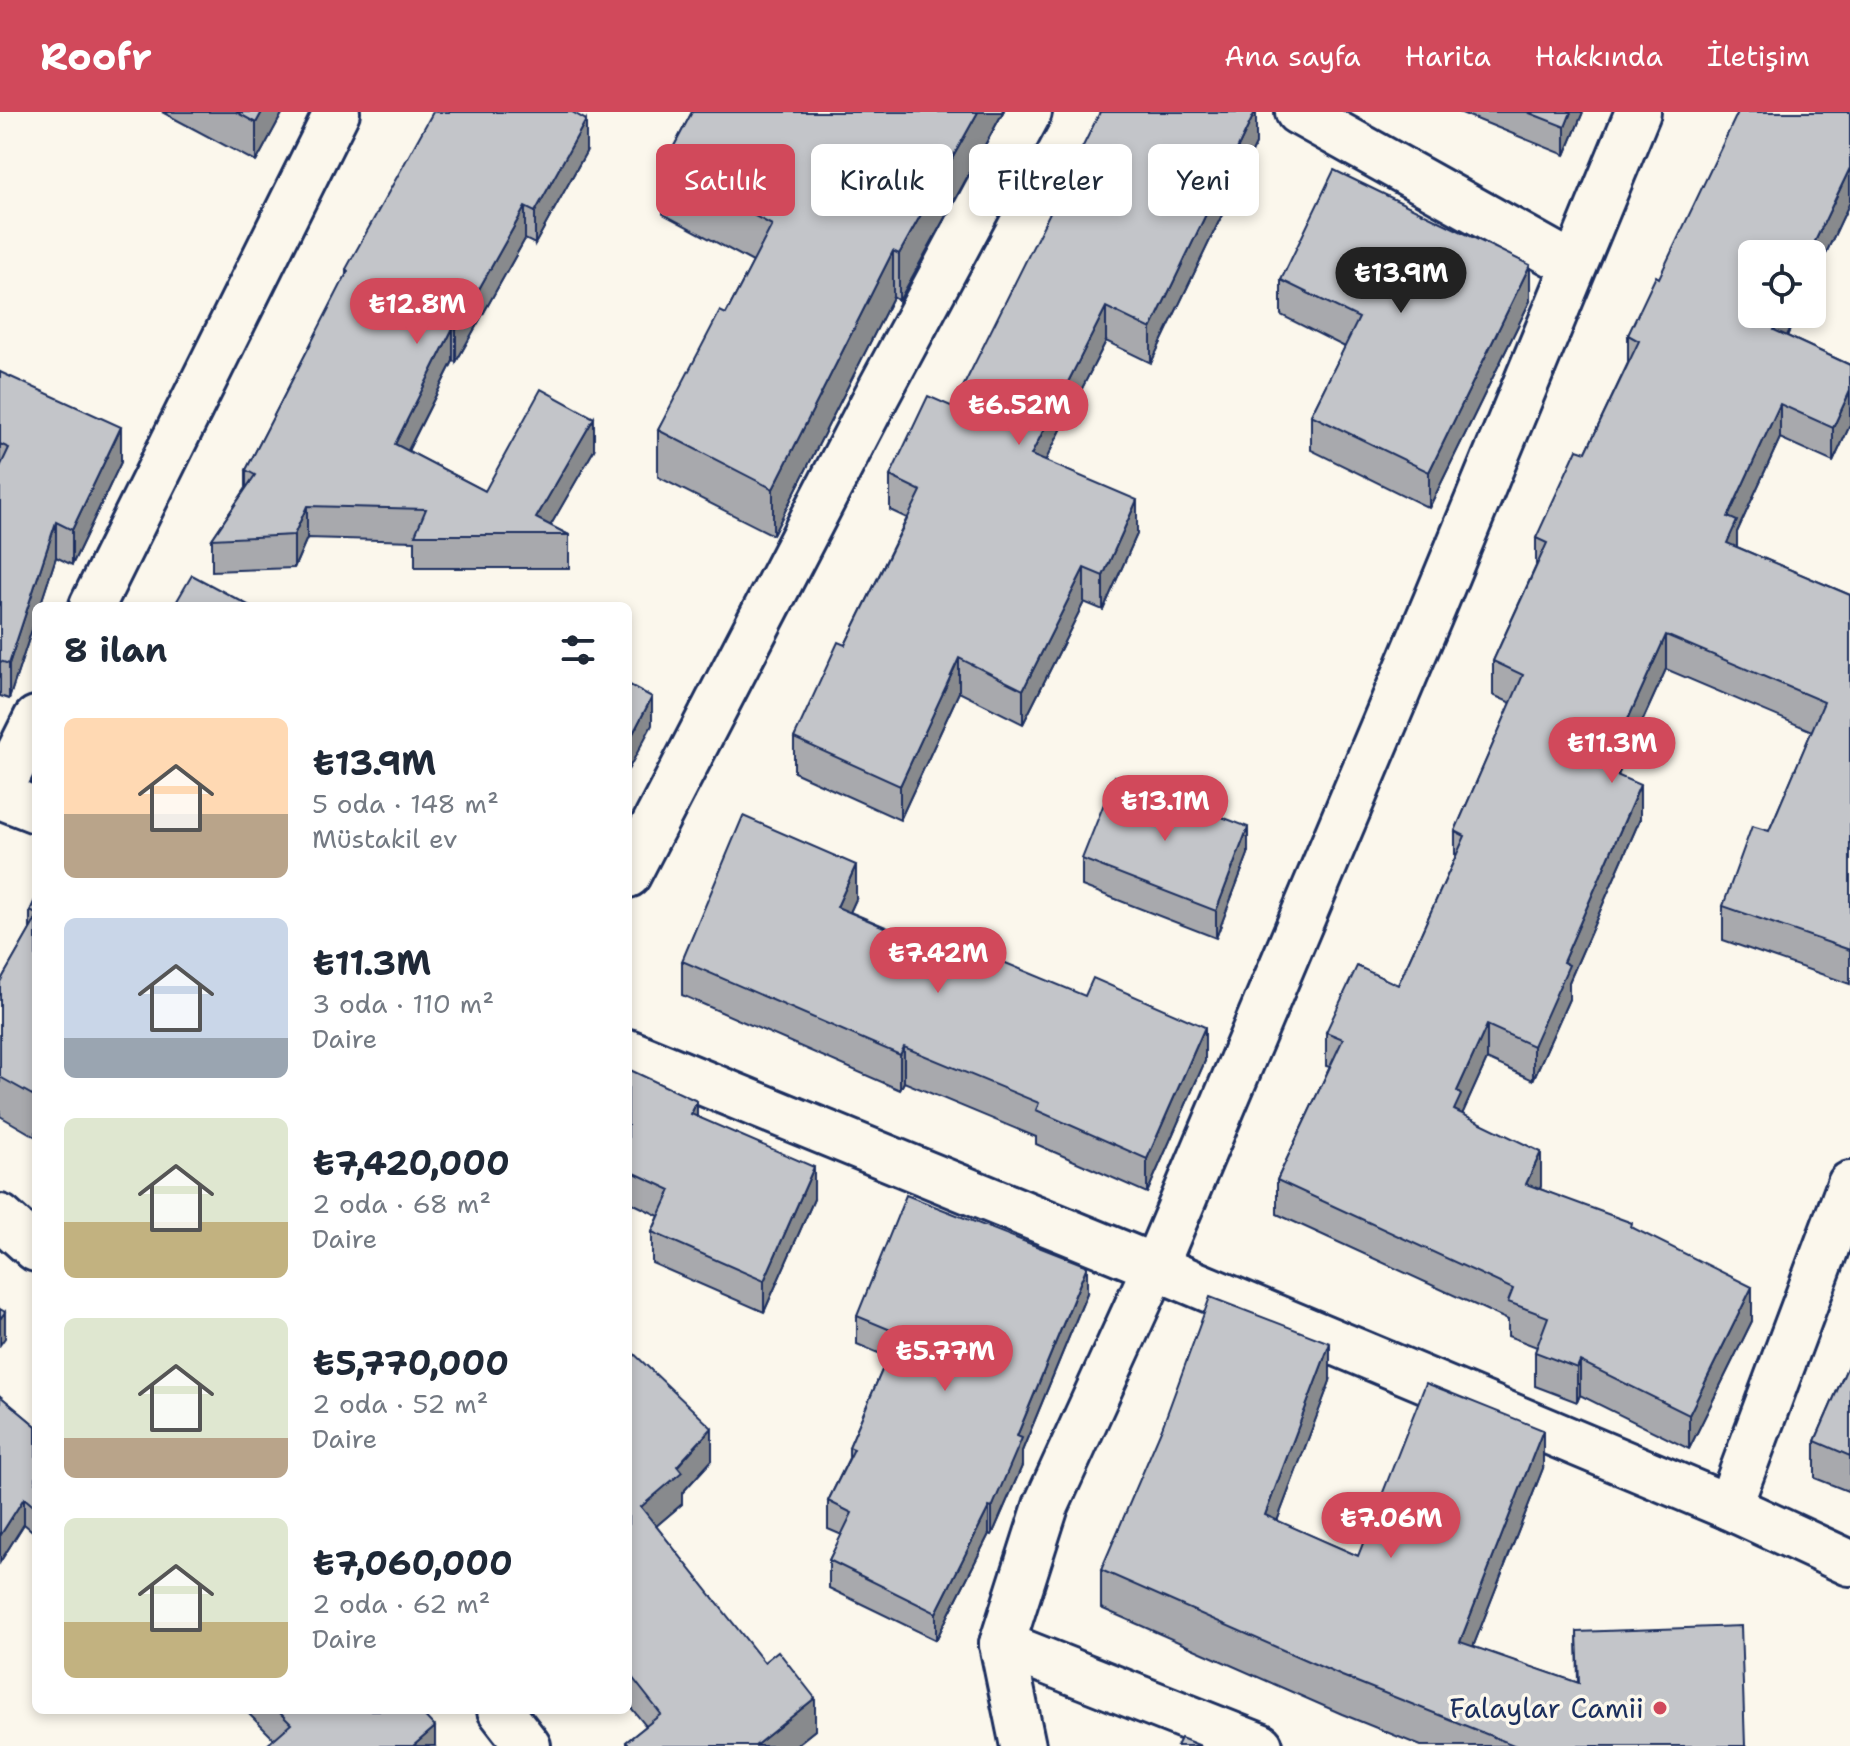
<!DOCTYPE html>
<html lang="tr">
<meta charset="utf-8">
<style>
:root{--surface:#fff;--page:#f2f2f3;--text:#1f2937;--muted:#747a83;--accent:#d1495b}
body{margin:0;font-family:"Shantell Sans",sans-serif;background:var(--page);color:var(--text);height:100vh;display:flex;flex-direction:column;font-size:30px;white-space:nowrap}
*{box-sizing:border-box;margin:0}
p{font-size:26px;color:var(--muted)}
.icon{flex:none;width:44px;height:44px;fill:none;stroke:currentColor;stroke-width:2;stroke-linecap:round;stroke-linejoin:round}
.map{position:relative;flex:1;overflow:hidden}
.details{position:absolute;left:32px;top:490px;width:600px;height:1112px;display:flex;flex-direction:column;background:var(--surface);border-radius:12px;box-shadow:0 4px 12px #0003}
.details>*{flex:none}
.guide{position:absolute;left:656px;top:32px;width:760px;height:72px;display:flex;gap:16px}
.fabs{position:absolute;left:1738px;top:128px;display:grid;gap:16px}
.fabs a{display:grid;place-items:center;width:88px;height:88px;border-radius:12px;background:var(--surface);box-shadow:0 4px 12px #0003;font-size:40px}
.price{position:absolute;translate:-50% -68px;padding:0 18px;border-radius:28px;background:var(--accent);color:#fff;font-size:26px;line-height:52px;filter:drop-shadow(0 2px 4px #0008)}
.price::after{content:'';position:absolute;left:50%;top:48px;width:24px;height:18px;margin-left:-12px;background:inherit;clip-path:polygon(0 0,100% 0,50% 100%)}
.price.selected{background:#222;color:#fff}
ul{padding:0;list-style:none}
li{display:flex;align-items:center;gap:24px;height:200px;padding:0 32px}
li span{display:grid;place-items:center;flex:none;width:224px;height:160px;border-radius:12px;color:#555}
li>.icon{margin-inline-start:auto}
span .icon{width:96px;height:96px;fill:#fffc;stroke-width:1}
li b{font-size:34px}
h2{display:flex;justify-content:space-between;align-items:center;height:96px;padding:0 32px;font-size:34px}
.pill{padding:0 28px;border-radius:12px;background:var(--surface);box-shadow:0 4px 12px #0003;font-size:28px;line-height:72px}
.pill.selected{background:var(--accent);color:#fff}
header{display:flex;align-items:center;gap:48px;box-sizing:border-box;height:112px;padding:0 40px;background:var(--accent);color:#fff}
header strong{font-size:38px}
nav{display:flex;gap:44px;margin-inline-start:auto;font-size:28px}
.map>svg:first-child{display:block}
</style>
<header>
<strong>Roofr</strong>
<nav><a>Ana sayfa</a><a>Harita</a><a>Hakkında</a><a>İletişim</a></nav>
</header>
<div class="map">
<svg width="1850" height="1634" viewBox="0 0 1850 1634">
<rect width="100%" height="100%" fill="#fbf7ec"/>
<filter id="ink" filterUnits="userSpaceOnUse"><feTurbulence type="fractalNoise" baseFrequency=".0125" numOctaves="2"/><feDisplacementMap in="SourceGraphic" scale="16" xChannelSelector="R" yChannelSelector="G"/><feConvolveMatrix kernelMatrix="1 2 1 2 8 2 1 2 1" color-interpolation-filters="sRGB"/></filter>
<g filter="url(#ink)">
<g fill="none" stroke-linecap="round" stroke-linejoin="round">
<defs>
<g id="minor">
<polyline points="1298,0 1573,153"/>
<polyline points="92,494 337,0"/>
<polyline points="0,679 36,607"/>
<polyline points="0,684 36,698"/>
<polyline points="628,763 875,287 1029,0"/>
<polyline points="628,940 1155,1155 1729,1395 1850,1451"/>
<polyline points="1729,1395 1850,1072"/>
<polyline points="1002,1532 1260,1634"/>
<polyline points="1023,1634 1002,1532 1046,1394 1155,1155 1436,489 1638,0"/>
</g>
<g id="tertiary">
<polyline points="0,1105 36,1137"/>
<polyline points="500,1598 528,1634"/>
</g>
</defs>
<use href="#minor" stroke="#1b2f5e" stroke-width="50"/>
<use href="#tertiary" stroke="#1b2f5e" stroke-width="50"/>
<use href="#minor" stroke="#fbf7ec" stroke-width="44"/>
<use href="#tertiary" stroke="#fbf7ec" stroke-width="44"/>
</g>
<g fill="#a8a9ad" stroke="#1b2f5e" stroke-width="2">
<polygon points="162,0 283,0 256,50"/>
<polygon points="692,0 1003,0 899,189 893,185 773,423 658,365 658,318 726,202 753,150 663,102 663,55"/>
<polygon points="1256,0 1256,32 1151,251 1106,229 1045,349 1137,422 1103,498 1084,490 1023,612 959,580 900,708 794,660 794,626 845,533 907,406 890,398 890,364 953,295"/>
<polygon points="1459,0 1583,0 1565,43"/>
<polygon points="1850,0 1850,90 1812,171 1812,142 1752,202 1797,202 1787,224 1850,253 1850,313 1833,350 1780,326 1737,420 1737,435 1850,483 1850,872 1723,828 1723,794 1769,719 1812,619 1666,557 1618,663 1640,707 1569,870 1569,887 1533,968 1487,947 1462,1002 1541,1074 1540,1077 1632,1115 1752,1209 1689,1337 1580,1283 1577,1290 1535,1274 1535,1240 1537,1235 1508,1224 1508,1208 1277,1102 1277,1068 1330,955 1326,954 1326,920 1398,873 1455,746 1455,719 1511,591 1493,583 1493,549 1536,454 1536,426 1586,340 1628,251 1628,223 1659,166"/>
<polygon points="586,40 535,132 525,127 456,250 453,249 408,339 485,379 594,338 550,414 569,423 569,456 415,456 415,429 307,426 294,456 212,459 212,427 246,376 246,358 346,164 346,157"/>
<polygon points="1281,168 1530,189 1429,396 1311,338 1311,303 1345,235 1281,203"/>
<polygon points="0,260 121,350 72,453 56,445 40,494 36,494 36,505 9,587 0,584"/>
<polygon points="1248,742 1216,826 1082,774 1082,747"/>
<polygon points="36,786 36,1025 0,1004 0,870 30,818 30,799"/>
<polygon points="856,787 850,800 1205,949 1147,1081 1036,1032 1036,1025 904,970 900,978 682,883 682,849"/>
<polygon points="628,957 814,1087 764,1200 652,1151 652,1120 659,1104 628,1089"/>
<polygon points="1087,1181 1022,1339 1022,1354 992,1423 989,1422 936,1528 829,1476 829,1448 842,1423 828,1417 828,1389 849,1346 849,1335 888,1245 857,1232 857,1204"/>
<polygon points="628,1236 712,1348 682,1381 682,1392 656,1414 815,1618 795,1634 626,1634 626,1630 646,1614 628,1592"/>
<polygon points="1850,1249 1850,1380 1815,1366 1815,1329"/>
<polygon points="1330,1269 1277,1409 1358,1444 1543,1356 1473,1535 1578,1571 1577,1520 1745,1634 1421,1634 1342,1602 1101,1496 1101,1458"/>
<polygon points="0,1284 36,1314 36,1422 24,1412 0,1450"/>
<polygon points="245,1598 419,1598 435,1634 274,1627"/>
</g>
<g fill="#888a8d" stroke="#1b2f5e" stroke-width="2">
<polygon points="262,0 283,0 256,50 256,11"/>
<polygon points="978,0 1003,0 899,189 899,142"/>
<polygon points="1255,0 1256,0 1256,32 1151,251 1151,217"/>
<polygon points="1571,0 1583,0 1565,43 1565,15"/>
<polygon points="586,8 586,40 535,132 535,100"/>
<polygon points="1850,56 1850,90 1812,171 1812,142 1809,142"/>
<polygon points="525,95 525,127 456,250 456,218"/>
<polygon points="893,139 893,185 773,423 773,377"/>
<polygon points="1530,153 1530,189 1429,396 1429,360"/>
<polygon points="1106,195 1106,229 1031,377 1031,343"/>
<polygon points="1781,202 1797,202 1774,252 1774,218"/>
<polygon points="453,216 453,249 395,364 395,332"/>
<polygon points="1850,279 1850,313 1833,350 1833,316"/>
<polygon points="1780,292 1780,326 1737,420 1737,443 1727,431 1728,405"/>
<polygon points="594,306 594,338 545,423 536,406"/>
<polygon points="121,315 121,350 72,453 72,418"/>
<polygon points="1137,388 1137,422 1103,498 1103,464"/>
<polygon points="307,394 307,426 294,456 294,423"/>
<polygon points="56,410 56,445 40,494 36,494 36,505 9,587 9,552"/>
<polygon points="1084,456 1084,490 1023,612 1023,578"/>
<polygon points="1666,523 1666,557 1605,692 1605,658"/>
<polygon points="959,546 959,580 900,708 900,674"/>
<polygon points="652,585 652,613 628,658 628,631"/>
<polygon points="1640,673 1640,707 1569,870 1569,887 1533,968 1533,934 1563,850"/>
<polygon points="1248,715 1248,742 1216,826 1216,799"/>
<polygon points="856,753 856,787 837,829 837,795"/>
<polygon points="1487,913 1487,947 1461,1005 1454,998 1457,979"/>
<polygon points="1205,915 1205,949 1147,1081 1147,1047"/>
<polygon points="904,935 904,970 900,978 900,943"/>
<polygon points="697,989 697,1020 691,1002"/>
<polygon points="1541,1040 1541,1074 1526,1106 1526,1072"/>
<polygon points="814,1055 814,1087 764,1200 764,1169"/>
<polygon points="1087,1154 1087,1181 1022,1339 1022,1354 992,1423 992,1396 1017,1324"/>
<polygon points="1752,1175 1752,1209 1689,1337 1689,1303"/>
<polygon points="5,1200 5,1226 0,1233 0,1207"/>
<polygon points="1330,1231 1330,1269 1265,1441 1265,1403"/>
<polygon points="1580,1249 1580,1283 1577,1290 1577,1256"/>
<polygon points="712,1316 712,1348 682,1381 682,1392 641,1427 641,1395"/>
<polygon points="1543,1318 1543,1356 1460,1568 1460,1530"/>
<polygon points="24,1386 24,1412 0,1450 0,1424"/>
<polygon points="989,1395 989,1422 936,1528 936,1501"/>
<polygon points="815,1586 815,1618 795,1634 755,1634"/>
<polygon points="435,1615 435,1634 413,1634"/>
</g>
<g fill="#c3c5c9" stroke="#1b2f5e" stroke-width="2">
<polygon points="236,0 262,0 256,11"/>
<polygon points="433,0 572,0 586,8 535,100 525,95 456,218 453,216 395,332 485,379 541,277 594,306 536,406 569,423 415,423 426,397 307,394 294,423 212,427 255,363 246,358 348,159 346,157"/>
<polygon points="692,0 978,0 899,142 893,139 773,377 658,318 720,199 726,202 772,113 663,55"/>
<polygon points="1100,0 1255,0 1151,217 1106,195 1031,343 1137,388 1103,464 1084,456 1023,578 959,546 900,674 794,626 838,530 845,533 921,379 890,364 928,284 953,295"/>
<polygon points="1527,0 1571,0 1565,15"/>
<polygon points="1738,0 1850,0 1850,56 1809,142 1752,142 1752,202 1781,202 1774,218 1850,253 1850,279 1833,316 1780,292 1728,405 1737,409 1727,431 1850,483 1850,838 1723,794 1752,714 1769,719 1824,590 1666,523 1605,658 1640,673 1563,850 1569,853 1533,934 1487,913 1457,979 1461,983 1454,998 1541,1040 1526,1072 1632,1111 1631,1115 1752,1175 1689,1303 1580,1249 1577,1256 1535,1240 1548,1205 1508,1190 1513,1177 1277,1068 1343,927 1326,920 1357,854 1398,873 1465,724 1455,719 1523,563 1493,549 1547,431 1536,426 1577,337 1586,340 1639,229 1628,223 1656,164 1659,166"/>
<polygon points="1334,58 1530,153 1429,360 1311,303 1359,206 1281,168"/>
<polygon points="0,260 121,315 72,418 56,410 9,552 0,549 0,355 9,336 0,332"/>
<polygon points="192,463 250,494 174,494"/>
<polygon points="628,572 652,585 628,631"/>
<polygon points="1115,664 1248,715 1216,799 1082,747"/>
<polygon points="743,704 856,753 837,795 954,845 960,832 1085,884 1093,866 1205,915 1147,1047 1036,998 1039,991 904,935 900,943 682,849"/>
<polygon points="36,786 36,802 30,799"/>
<polygon points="36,807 36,985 0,965 0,870"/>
<polygon points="628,957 697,989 691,1002 814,1055 764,1169 652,1120 671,1078 628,1058"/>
<polygon points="906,1083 1087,1154 1017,1324 1022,1326 992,1396 989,1395 936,1501 829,1448 852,1401 828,1389 854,1337 849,1335 898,1221 857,1204"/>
<polygon points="1210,1185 1330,1231 1265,1403 1358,1444 1426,1271 1543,1318 1460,1530 1579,1571 1577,1520 1741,1514 1745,1634 1516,1634 1342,1564 1101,1458 1162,1316"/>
<polygon points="0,1197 5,1200 0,1207"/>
<polygon points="628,1236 712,1316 677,1354 682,1360 641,1395 764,1550 778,1539 815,1586 755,1634 630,1634 626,1630 661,1602 628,1560"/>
<polygon points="1850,1249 1850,1344 1815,1329"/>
<polygon points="0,1284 36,1314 36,1396 24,1386 0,1424"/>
<polygon points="277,1598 419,1598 435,1615 413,1634 266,1634 291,1612"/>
<polygon points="1181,1626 1201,1634 1177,1634"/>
</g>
</g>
<circle fill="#d1495b" stroke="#fbf7ec" stroke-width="3" cx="1660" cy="1596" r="8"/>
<g text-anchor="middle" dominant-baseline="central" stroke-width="7" stroke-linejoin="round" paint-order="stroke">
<g font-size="28" fill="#1b2f5e" stroke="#fbf7ec" text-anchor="end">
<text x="1644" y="1596">Falaylar Camii</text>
</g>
</g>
</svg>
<div class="fabs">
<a><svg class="icon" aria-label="locate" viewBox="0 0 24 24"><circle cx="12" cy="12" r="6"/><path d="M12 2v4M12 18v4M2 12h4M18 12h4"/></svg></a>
</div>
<b class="price selected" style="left:1401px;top:203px">₺13.9M</b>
<b class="price" style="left:417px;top:234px">₺12.8M</b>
<b class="price" style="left:1019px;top:335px">₺6.52M</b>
<b class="price" style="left:1612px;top:673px">₺11.3M</b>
<b class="price" style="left:1165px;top:731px">₺13.1M</b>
<b class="price" style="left:938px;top:883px">₺7.42M</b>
<b class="price" style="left:945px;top:1281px">₺5.77M</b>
<b class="price" style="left:1391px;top:1448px">₺7.06M</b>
<div class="guide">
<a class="pill selected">Satılık</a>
<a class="pill">Kiralık</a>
<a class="pill">Filtreler</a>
<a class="pill">Yeni</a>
</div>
<section class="details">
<h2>8 ilan<svg class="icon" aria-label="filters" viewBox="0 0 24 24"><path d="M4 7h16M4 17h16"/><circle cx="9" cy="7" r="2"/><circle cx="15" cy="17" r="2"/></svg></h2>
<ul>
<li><span style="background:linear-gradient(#ffd9b3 60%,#b9a48a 0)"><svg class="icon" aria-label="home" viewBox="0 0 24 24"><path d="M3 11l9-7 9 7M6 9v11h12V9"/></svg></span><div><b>₺13.9M</b><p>5 oda · 148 m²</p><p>Müstakil ev</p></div></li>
<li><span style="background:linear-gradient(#c9d6e8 75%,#9aa5b1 0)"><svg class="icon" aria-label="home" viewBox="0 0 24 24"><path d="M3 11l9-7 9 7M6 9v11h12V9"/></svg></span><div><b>₺11.3M</b><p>3 oda · 110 m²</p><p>Daire</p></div></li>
<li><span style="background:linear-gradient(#dfe7d0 65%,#c2b280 0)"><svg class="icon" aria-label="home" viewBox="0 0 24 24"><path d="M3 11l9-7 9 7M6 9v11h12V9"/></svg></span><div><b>₺7,420,000</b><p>2 oda · 68 m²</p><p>Daire</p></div></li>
<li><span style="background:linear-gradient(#dfe7d0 75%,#b9a48a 0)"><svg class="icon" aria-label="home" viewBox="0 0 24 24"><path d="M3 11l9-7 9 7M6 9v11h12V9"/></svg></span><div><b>₺5,770,000</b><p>2 oda · 52 m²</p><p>Daire</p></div></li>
<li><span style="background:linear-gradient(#dfe7d0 65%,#c2b280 0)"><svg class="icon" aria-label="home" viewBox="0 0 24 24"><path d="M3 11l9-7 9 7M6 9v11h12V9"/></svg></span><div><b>₺7,060,000</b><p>2 oda · 62 m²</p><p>Daire</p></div></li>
</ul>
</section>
</div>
